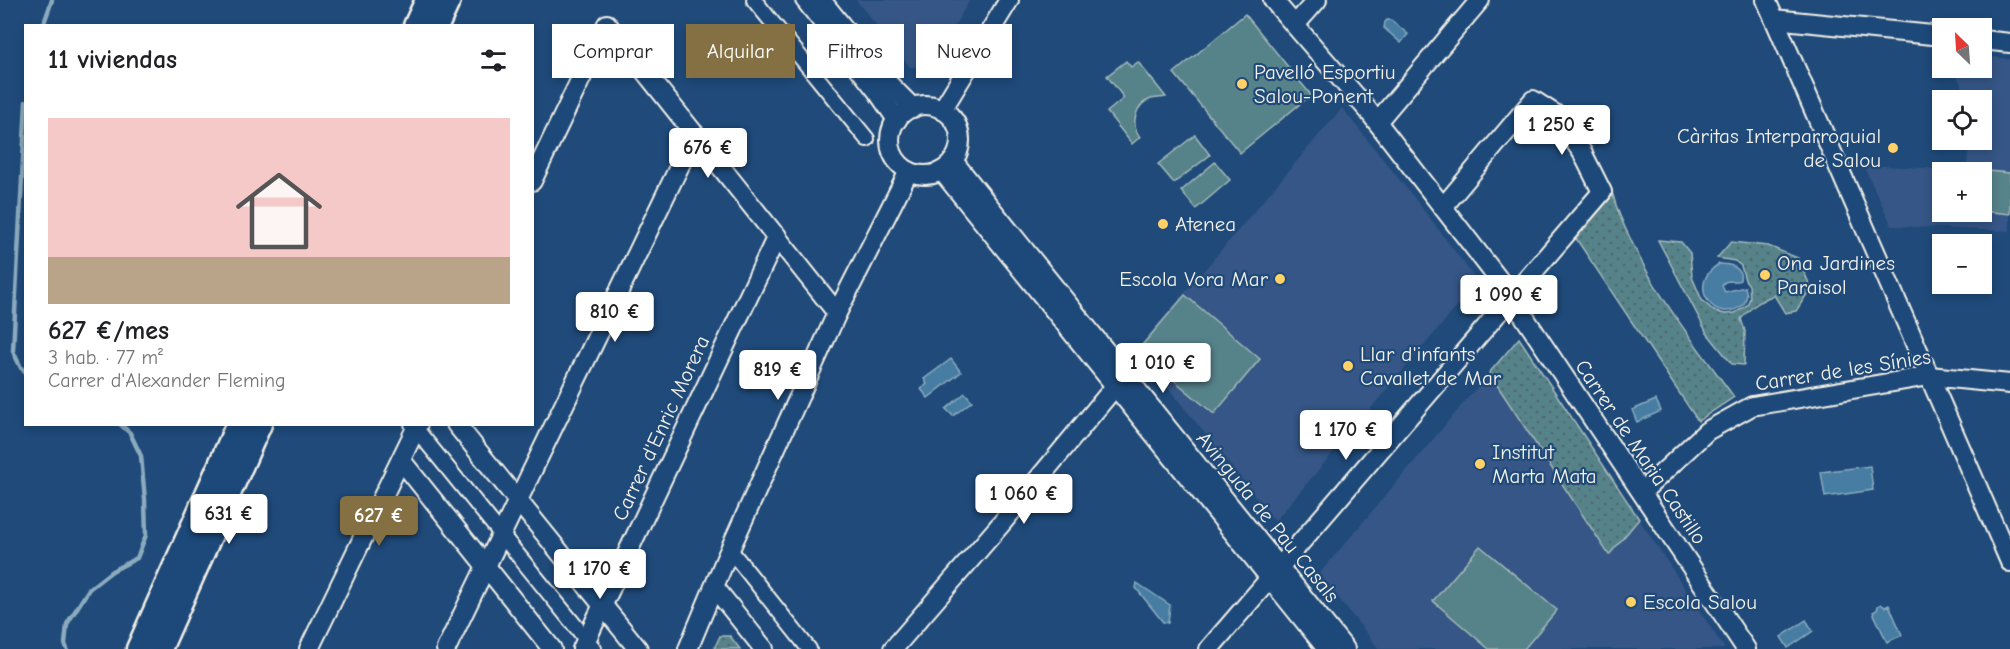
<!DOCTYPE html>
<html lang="es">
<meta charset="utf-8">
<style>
:root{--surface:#fff;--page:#f6f6f6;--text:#202124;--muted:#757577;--accent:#847042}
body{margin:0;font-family:"Comic Neue",sans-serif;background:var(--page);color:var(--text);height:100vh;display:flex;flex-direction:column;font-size:22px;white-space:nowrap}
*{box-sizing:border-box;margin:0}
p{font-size:20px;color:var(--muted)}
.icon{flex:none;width:33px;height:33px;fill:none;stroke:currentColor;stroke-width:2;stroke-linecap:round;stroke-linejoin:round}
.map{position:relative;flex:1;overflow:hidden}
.side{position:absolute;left:24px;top:24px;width:510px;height:402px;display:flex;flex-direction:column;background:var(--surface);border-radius:0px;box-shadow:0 3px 9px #0003}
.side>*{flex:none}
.banner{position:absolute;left:552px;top:24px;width:570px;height:54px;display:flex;gap:12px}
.needle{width:39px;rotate:335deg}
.controls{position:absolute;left:1932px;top:18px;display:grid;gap:12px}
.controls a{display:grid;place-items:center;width:60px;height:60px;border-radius:0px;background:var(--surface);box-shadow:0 3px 9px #0003;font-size:30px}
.price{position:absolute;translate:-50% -51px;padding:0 14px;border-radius:6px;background:#fff;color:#222;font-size:20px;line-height:39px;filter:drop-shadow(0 2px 3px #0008)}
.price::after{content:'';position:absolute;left:50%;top:36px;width:18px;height:14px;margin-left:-9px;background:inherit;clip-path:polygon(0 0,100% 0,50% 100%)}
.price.active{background:var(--accent);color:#fff}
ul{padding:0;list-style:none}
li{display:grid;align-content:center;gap:12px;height:318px;padding:0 24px}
li span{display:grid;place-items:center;height:186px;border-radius:0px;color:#555}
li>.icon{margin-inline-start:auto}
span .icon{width:108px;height:108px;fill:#fffc;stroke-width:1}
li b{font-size:26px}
h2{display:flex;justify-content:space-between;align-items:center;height:72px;padding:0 24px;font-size:26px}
.tag{padding:0 21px;border-radius:0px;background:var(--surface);box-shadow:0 3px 9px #0003;font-size:21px;line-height:54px}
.tag.active{background:var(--accent);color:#fff}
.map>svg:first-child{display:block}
</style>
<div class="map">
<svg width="2010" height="649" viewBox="0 0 2010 649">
<defs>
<pattern id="grass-dots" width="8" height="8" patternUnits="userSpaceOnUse" patternTransform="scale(1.5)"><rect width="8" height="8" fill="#56828a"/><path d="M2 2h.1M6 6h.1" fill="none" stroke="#50686b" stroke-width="1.8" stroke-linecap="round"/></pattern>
</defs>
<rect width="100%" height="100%" fill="#1f4a7a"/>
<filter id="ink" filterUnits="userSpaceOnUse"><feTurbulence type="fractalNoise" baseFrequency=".0167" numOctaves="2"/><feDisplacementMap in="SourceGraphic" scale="12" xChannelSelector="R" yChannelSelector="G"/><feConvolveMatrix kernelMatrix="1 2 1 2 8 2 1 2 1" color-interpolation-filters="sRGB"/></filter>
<g filter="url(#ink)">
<g fill="#355786" fill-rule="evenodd">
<polygon points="856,0 970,0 930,66 910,67"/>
<path d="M1982,56L2010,59V231L1892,226L1863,165L1967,170L1968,147H1990L1982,128V100H1969L1953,68H1982ZM1942,172H1982V212H1942Z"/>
<polygon points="1342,108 1423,209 1478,282 1275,521 1137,349"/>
<polygon points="1489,373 1608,554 1639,519 1725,649 1379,649 1319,574"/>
</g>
<g fill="url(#grass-dots)" stroke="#a5bab9" stroke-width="1.5">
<path d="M1613,195C1617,211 1623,224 1630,238C1656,296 1697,346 1734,397L1698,421L1575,237Z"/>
<path d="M1658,240L1681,242L1690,253L1692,277L1702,300L1714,311L1725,314L1735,313L1747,305L1750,298L1749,285L1745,280L1741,266L1735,261L1717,258L1731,242L1768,246L1798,258L1811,288L1796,311L1785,313L1774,295C1759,301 1751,307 1741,319L1745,331L1744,365L1732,364L1707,333Z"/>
<polygon points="1519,338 1639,519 1609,555 1489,373"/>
<polygon points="720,636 730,636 740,649 714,649"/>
</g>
<g fill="#56828a" stroke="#a5bab9" stroke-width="1.5">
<polygon points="1245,14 1311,95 1240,153 1174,73"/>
<path d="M1126,61L1131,67L1138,62L1166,97C1161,98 1155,98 1151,99C1135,104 1130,125 1140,137L1132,144L1107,112L1124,98L1107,76Z"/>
<polygon points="1195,135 1210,155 1174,183 1158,164"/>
<polygon points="1215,162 1230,180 1196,209 1181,191"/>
<polygon points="1987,171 2010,173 2010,214 1983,211"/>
<polygon points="1185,295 1260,359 1214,414 1138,350"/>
<polygon points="1480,546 1557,610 1524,649 1489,649 1433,601"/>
</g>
<g fill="#467da2" stroke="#8cabbe" stroke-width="1.5">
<polygon points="1387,20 1391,20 1408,34 1401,43 1384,28 1385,22"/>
<path d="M1719,264C1730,264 1743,267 1740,280C1733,284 1725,277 1722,286L1725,292L1745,287L1747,295L1744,304C1716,328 1684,285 1719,264Z"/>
<polygon points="951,359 961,372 928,398 921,389 927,384 924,379"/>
<polygon points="965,393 972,401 953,416 946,409"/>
<polygon points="1656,400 1661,411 1637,422 1632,410"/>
<polygon points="1870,466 1873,490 1825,497 1821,472"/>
<polygon points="1137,583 1170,605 1168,623 1163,622 1136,588"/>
<polygon points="1881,604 1885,607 1889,605 1902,635 1887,642 1873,612 1877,610 1878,606"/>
<polygon points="1806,620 1813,631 1788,648 1781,637"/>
</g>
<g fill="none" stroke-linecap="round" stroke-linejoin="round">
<g stroke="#8cabbe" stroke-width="4.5">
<polyline points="43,26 52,0"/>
<polyline points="26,102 13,351 21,368 26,372"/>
<polyline points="67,649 65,644 67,624 89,589 112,571 137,558 146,535 145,500 141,456 130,433 120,424"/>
</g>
<defs>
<g id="pedestrian">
<polyline points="754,0 867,139"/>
<polyline points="412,424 594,649"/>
<polyline points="731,551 809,649"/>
</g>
<g id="minor">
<polyline points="805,0 877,91 897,120"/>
<polyline points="821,0 888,83 913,108"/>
<polyline points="1273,0 1367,109 1503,285 1746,649"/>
<polyline points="1766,0 2010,562"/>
<polyline points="1774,19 1942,36"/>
<polyline points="1295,25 1317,0"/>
<polyline points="1982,40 2010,43"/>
<circle cx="925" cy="140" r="35"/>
<polyline points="942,110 1009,0"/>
<polyline points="1377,122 1480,0"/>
<polyline points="953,161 1345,649"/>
<polyline points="942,171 1327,649"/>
<polyline points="532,181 607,24 837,313"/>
<polyline points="456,424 638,649"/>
<polyline points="401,460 552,649"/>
<polyline points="1642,492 1707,431 1752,406 1929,376 2010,384"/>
<polyline points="715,588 764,649"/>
<polyline points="309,649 418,424"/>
<polyline points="446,649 695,134"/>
<polyline points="582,649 777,236"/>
<polyline points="688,649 726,558 837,313 909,171"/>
<polyline points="893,649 1001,524 1122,378"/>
<polyline points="1209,649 1602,192 1582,152 1555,114 1533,100 1443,207"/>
</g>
<g id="tertiary">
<polyline points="415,26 427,0"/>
<polyline points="437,26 449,0"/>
<polyline points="138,649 238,424"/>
<polyline points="160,649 260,424"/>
</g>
</defs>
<use href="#pedestrian" stroke="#f4f1e8" stroke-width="18"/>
<use href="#minor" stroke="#f4f1e8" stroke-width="22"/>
<use href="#tertiary" stroke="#f4f1e8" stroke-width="27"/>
<use href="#pedestrian" stroke="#1f4a7a" stroke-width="14"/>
<use href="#minor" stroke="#1f4a7a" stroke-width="18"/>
<use href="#tertiary" stroke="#1f4a7a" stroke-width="22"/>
</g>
</g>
<g fill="#ffd166" stroke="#1f4a7a" stroke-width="2">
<circle cx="1242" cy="84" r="6"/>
<circle cx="1893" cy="148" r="6"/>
<circle cx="1163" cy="224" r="6"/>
<circle cx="1765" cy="275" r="6"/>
<circle cx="1280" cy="279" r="6"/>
<circle cx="1348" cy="366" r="6"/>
<circle cx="1480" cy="464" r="6"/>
<circle cx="1631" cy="602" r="6"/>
</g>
<g text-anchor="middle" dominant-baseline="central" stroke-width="4.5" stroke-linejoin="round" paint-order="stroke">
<g font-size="21" fill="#f4f1e8" stroke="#1f4a7a" text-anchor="start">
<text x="1254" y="72">Pavelló Esportiu<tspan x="1254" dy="24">Salou-Ponent</tspan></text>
<text x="1881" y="136" text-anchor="end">Càritas Interparroquial<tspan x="1881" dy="24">de Salou</tspan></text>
<text x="1175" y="224">Atenea</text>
<text x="1777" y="263">Ona Jardines<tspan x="1777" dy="24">Paraisol</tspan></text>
<text x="1268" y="279" text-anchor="end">Escola Vora Mar</text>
<text x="1360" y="354">Llar d'infants<tspan x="1360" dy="24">Cavallet de Mar</tspan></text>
<text x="1492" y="452">Institut<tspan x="1492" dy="24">Marta Mata</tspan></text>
<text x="1643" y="602">Escola Salou</text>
</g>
<g font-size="21" fill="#f4f1e8" stroke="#1f4a7a">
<text transform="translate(1843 370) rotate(-9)">Carrer de les Sínies</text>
<text transform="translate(661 428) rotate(-65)">Carrer d'Enric Morera</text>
<text transform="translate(1641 452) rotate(56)">Carrer de Maria Castillo</text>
<text transform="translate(1268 517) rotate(51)">Avinguda de Pau Casals</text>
</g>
</g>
</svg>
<div class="controls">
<a><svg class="needle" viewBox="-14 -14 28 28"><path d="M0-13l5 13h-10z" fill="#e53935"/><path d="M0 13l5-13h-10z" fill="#757577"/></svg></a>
<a><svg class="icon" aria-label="locate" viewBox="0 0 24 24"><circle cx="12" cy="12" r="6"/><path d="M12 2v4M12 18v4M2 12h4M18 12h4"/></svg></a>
<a>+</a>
<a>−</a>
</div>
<b class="price" style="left:1562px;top:156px">1 250 €</b>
<b class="price" style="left:708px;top:179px">676 €</b>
<b class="price" style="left:1509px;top:326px">1 090 €</b>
<b class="price" style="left:615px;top:343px">810 €</b>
<b class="price" style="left:1163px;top:394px">1 010 €</b>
<b class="price" style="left:778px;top:401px">819 €</b>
<b class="price" style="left:1346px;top:461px">1 170 €</b>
<b class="price" style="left:1024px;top:525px">1 060 €</b>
<b class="price" style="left:229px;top:545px">631 €</b>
<b class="price active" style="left:379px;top:547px">627 €</b>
<b class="price" style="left:600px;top:600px">1 170 €</b>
<div class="banner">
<a class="tag">Comprar</a>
<a class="tag active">Alquilar</a>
<a class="tag">Filtros</a>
<a class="tag">Nuevo</a>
</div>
<section class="side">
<h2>11 viviendas<svg class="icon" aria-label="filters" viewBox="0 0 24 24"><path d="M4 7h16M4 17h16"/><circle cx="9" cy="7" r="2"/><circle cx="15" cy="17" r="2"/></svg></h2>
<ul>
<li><span style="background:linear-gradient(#f6c9c9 75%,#b9a48a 0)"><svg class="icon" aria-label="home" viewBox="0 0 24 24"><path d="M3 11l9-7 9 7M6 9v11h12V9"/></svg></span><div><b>627 €/mes</b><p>3 hab. · 77 m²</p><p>Carrer d'Alexander Fleming</p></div></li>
</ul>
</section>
</div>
